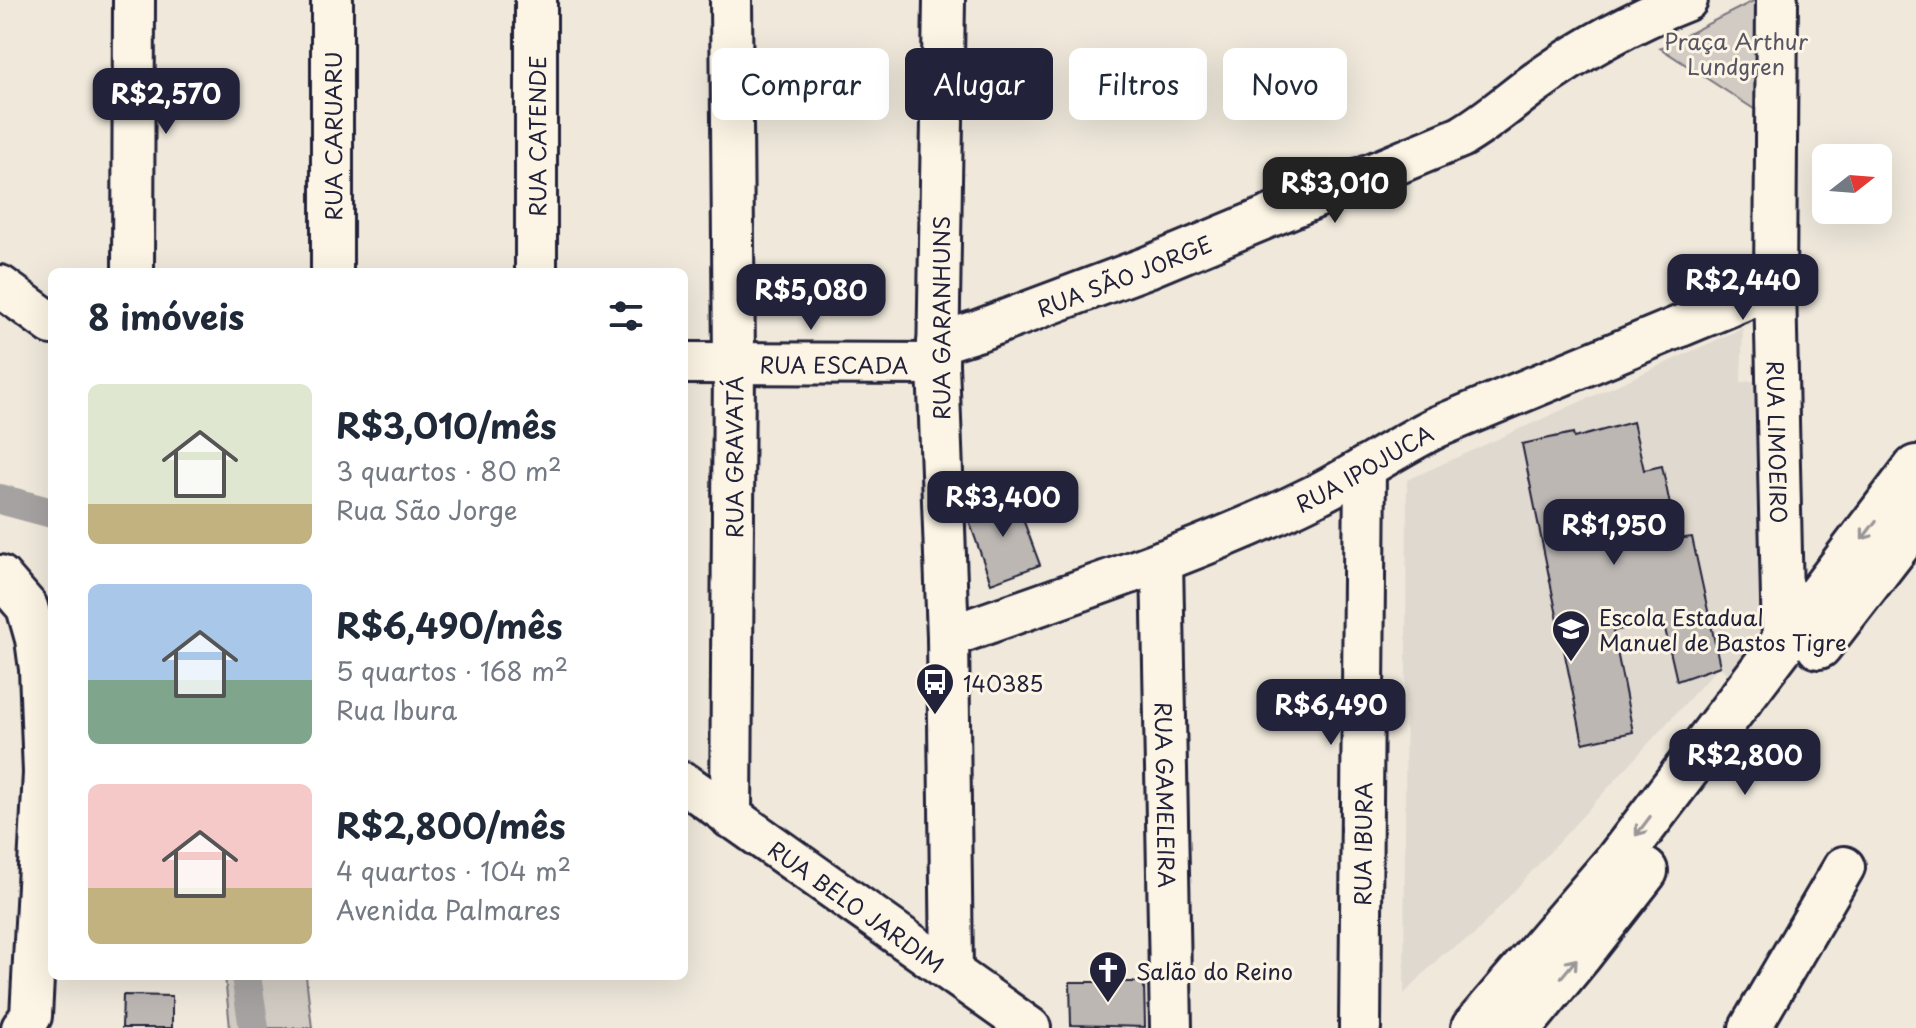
<!DOCTYPE html>
<html lang="pt">
<meta charset="utf-8">
<style>
:root{--surface:#fff;--page:#f6f6f7;--text:#1f2937;--muted:#747a83;--accent:#22223b}
body{margin:0;font-family:"Playpen Sans",sans-serif;background:var(--page);color:var(--text);height:100vh;display:flex;flex-direction:column;font-size:30px;white-space:nowrap}
*{box-sizing:border-box;margin:0}
p{font-size:26px;color:var(--muted)}
.icon{flex:none;width:44px;height:44px;fill:none;stroke:currentColor;stroke-width:2;stroke-linecap:round;stroke-linejoin:round}
.map{position:relative;flex:1;overflow:hidden}
.details{position:absolute;left:48px;top:268px;width:640px;height:712px;display:flex;flex-direction:column;background:var(--surface);border-radius:12px;box-shadow:0 8px 32px #0002}
.details>*{flex:none}
.top-card{position:absolute;left:712px;top:48px;width:760px;height:72px;display:flex;gap:16px}
.needle{width:52px;rotate:73deg}
.fabs{position:absolute;left:1812px;top:144px;display:grid;gap:16px}
.fabs a{display:grid;place-items:center;width:80px;height:80px;border-radius:12px;background:var(--surface);box-shadow:0 8px 32px #0002;font-size:40px}
.price{position:absolute;translate:-50% -68px;padding:0 18px;border-radius:16px;background:var(--accent);color:#fff;font-size:26px;line-height:52px;filter:drop-shadow(0 2px 4px #0008)}
.price::after{content:'';position:absolute;left:50%;top:48px;width:24px;height:18px;margin-left:-12px;background:inherit;clip-path:polygon(0 0,100% 0,50% 100%)}
.price.on{background:#222;color:#fff}
ul{padding:0;list-style:none}
li{display:flex;align-items:center;gap:24px;height:200px;padding:0 40px}
li span{display:grid;place-items:center;flex:none;width:224px;height:160px;border-radius:12px;color:#555}
li>.icon{margin-inline-start:auto}
span .icon{width:96px;height:96px;fill:#fffc;stroke-width:1}
li b{font-size:34px}
h2{display:flex;justify-content:space-between;align-items:center;height:96px;padding:0 40px;font-size:34px}
.chip{padding:0 28px;border-radius:12px;background:var(--surface);box-shadow:0 8px 32px #0002;font-size:28px;line-height:72px}
.chip.on{background:var(--accent);color:#fff}
.map>svg:first-child{display:block}
</style>
<div class="map">
<svg width="1916" height="1028" viewBox="0 0 1916 1028">
<rect width="100%" height="100%" fill="#efe8db"/>
<filter id="ink" filterUnits="userSpaceOnUse"><feTurbulence type="fractalNoise" baseFrequency=".0125" numOctaves="2"/><feDisplacementMap in="SourceGraphic" scale="16" xChannelSelector="R" yChannelSelector="G"/><feConvolveMatrix kernelMatrix="1 2 1 2 8 2 1 2 1" color-interpolation-filters="sRGB"/></filter>
<g filter="url(#ink)">
<polygon fill="#e0d9cf" points="1743,328 1741,382 1773,379 1777,603 1730,675 1719,666 1473,936 1442,955 1404,994 1407,480"/>
<g fill="#d1cbc3" stroke="#7a767f" stroke-width="2">
<polygon points="1755,0 1775,0 1774,122 1660,48"/>
<polygon points="225,976 306,976 312,1028 230,1028"/>
</g>
<g fill="none" stroke-linecap="round" stroke-linejoin="round">
<g stroke="#a6a2a2" stroke-width="30">
<polyline points="0,499 52,513"/>
<polyline points="246,976 254,1028"/>
</g>
</g>
<g fill="#bcb7b3" stroke="#22223b" stroke-width="2">
<polygon points="1633,422 1644,470 1662,466 1677,539 1692,537 1720,666 1677,681 1663,620 1613,631 1633,732 1583,743 1522,444 1573,433 1574,438"/>
<polygon points="1014,495 1040,565 991,583 966,512"/>
<polygon points="1070,982 1144,982 1145,1027 1071,1025"/>
<polygon points="123,995 172,996 172,1028 122,1028"/>
</g>
<g fill="none" stroke-linecap="round" stroke-linejoin="round">
<defs>
<g id="minor">
<polyline points="536,0 536,272"/>
<polyline points="731,0 734,363 731,818"/>
<polyline points="944,0 938,364 948,637 952,972"/>
<path id="s1" d="M1777,0L1775,287L1783,643"/>
<polyline points="133,272 134,0"/>
<polyline points="332,272 332,0"/>
<polyline points="0,286 52,324"/>
<path id="s2" d="M938,343L977,331L1148,267L1461,137C1487,122 1507,104 1531,86C1577,52 1633,21 1687,0"/>
<path id="s3" d="M684,363L938,364"/>
<path id="s4" d="M1162,561L1171,1028"/>
<polyline points="0,576 27,607 36,639 40,669 44,773 31,1016 22,1028"/>
<path id="s5" d="M948,637C1071,593 1197,554 1314,496C1356,475 1394,448 1437,427L1775,287"/>
<path id="s6" d="M684,783L1030,1028"/>
<path id="s7" d="M1360,1028L1365,467"/>
<polyline points="1750,1028 1844,867"/>
</g>
<g id="major">
<polyline points="1819,646 1916,521"/>
<polyline points="1474,1028 1618,860 1916,468"/>
<polyline points="1519,1028 1580,954 1645,871"/>
</g>
</defs>
<use href="#minor" stroke="#22223b" stroke-width="46"/>
<use href="#major" stroke="#22223b" stroke-width="50"/>
<use href="#minor" stroke="#fcf5e5" stroke-width="40"/>
<use href="#major" stroke="#fcf5e5" stroke-width="44"/>
</g>
<defs><path id="oneway-shaft" d="M-6 0H5M1.5-3L5.5 0L1.5 3" fill="none" stroke-width="1.6" stroke-linecap="round" stroke-linejoin="round" transform="scale(2)"/></defs>
<g stroke="#9a9698">
<use href="#oneway-shaft" transform="translate(1869 530) rotate(127)"/>
<use href="#oneway-shaft" transform="translate(1643 826) rotate(127)"/>
<use href="#oneway-shaft" transform="translate(1569 968) rotate(-50)"/>
</g>
</g>
<defs>
<symbol id="school-pin" viewBox="-11 -11 22 30"><path d="M0 17L-7.5 6A9.5 9.5 0 1 1 7.5 6Z" fill="#22223b" stroke="#fcf5e5"/><path d="M0-5L7-2L0 1L-7-2ZM-4 1L0 2.5L4 1V4Q0 6-4 4Z" fill="#fff"/></symbol>
<symbol id="bus-pin" viewBox="-11 -11 22 30"><path d="M0 17L-7.5 6A9.5 9.5 0 1 1 7.5 6Z" fill="#22223b" stroke="#fcf5e5"/><path d="M-5-6H5V4H4V6H2V4H-2V6H-4V4H-5ZM-3.5-4V0h7V-4ZM-3.5 1.2v1.5H-2V1.2ZM2 1.2v1.5H3.5V1.2Z" fill="#fff"/></symbol>
<symbol id="church-pin" viewBox="-11 -11 22 30"><path d="M0 17L-7.5 6A9.5 9.5 0 1 1 7.5 6Z" fill="#22223b" stroke="#fcf5e5"/><path d="M-1.2-6h2.4v3.5h3.3v2.4h-3.3V6h-2.4V-.1h-3.3v-2.4h3.3Z" fill="#fff"/></symbol>
</defs>
<g fill-rule="evenodd">
<use href="#school-pin" x="1549" y="607" width="44" height="60"/>
<use href="#bus-pin" x="913" y="660" width="44" height="60"/>
<use href="#church-pin" x="1086" y="948" width="44" height="60"/>
</g>
<g text-anchor="middle" dominant-baseline="central" stroke-width="6" stroke-linejoin="round" paint-order="stroke">
<g font-size="22" fill="#575564" stroke="#fcf5e5">
<text x="1736" y="40">Praça Arthur<tspan x="1736" dy="25">Lundgren</tspan></text>
</g>
<g font-size="22" fill="#22223b" stroke="#fcf5e5">
<text transform="translate(332 136) rotate(-90)">RUA CARUARU</text>
<text transform="translate(536 136) rotate(-90)">RUA CATENDE</text>
<text stroke="none"><textPath href="#s2" startOffset="198">RUA SÃO JORGE</textPath></text>
<text transform="translate(940 318) rotate(-90)">RUA GARANHUNS</text>
<text stroke="none"><textPath href="#s3" startOffset="150">RUA ESCADA</textPath></text>
<text stroke="none"><textPath href="#s1" startOffset="442">RUA LIMOEIRO</textPath></text>
<text transform="translate(733 457) rotate(-90)">RUA GRAVATÁ</text>
<text stroke="none"><textPath href="#s5" startOffset="450">RUA IPOJUCA</textPath></text>
<text stroke="none"><textPath href="#s4" startOffset="234">RUA GAMELEIRA</textPath></text>
<text stroke="none"><textPath href="#s7" startOffset="184">RUA IBURA</textPath></text>
<text stroke="none"><textPath href="#s6" startOffset="212">RUA BELO JARDIM</textPath></text>
</g>
<g font-size="22" fill="#22223b" stroke="#fcf5e5" text-anchor="start">
<text x="1599" y="616">Escola Estadual<tspan x="1599" dy="25">Manuel de Bastos Tigre</tspan></text>
<text x="963" y="682">140385</text>
<text x="1136" y="970">Salão do Reino</text>
</g>
</g>
</svg>
<div class="fabs">
<a><svg class="needle" viewBox="-14 -14 28 28"><path d="M0-13l5 13h-10z" fill="#e53935"/><path d="M0 13l5-13h-10z" fill="#747a83"/></svg></a>
</div>
<b class="price" style="left:166px;top:136px">R$2,570</b>
<b class="price on" style="left:1335px;top:225px">R$3,010</b>
<b class="price" style="left:1743px;top:322px">R$2,440</b>
<b class="price" style="left:811px;top:332px">R$5,080</b>
<b class="price" style="left:1003px;top:539px">R$3,400</b>
<b class="price" style="left:1614px;top:567px">R$1,950</b>
<b class="price" style="left:1331px;top:747px">R$6,490</b>
<b class="price" style="left:1745px;top:797px">R$2,800</b>
<div class="top-card">
<a class="chip">Comprar</a>
<a class="chip on">Alugar</a>
<a class="chip">Filtros</a>
<a class="chip">Novo</a>
</div>
<section class="details">
<h2>8 imóveis<svg class="icon" aria-label="filters" viewBox="0 0 24 24"><path d="M4 7h16M4 17h16"/><circle cx="9" cy="7" r="2"/><circle cx="15" cy="17" r="2"/></svg></h2>
<ul>
<li><span style="background:linear-gradient(#dfe7d0 75%,#c2b280 0)"><svg class="icon" aria-label="home" viewBox="0 0 24 24"><path d="M3 11l9-7 9 7M6 9v11h12V9"/></svg></span><div><b>R$3,010/mês</b><p>3 quartos · 80 m²</p><p>Rua São Jorge</p></div></li>
<li><span style="background:linear-gradient(#a9c7e8 60%,#7fa58c 0)"><svg class="icon" aria-label="home" viewBox="0 0 24 24"><path d="M3 11l9-7 9 7M6 9v11h12V9"/></svg></span><div><b>R$6,490/mês</b><p>5 quartos · 168 m²</p><p>Rua Ibura</p></div></li>
<li><span style="background:linear-gradient(#f6c9c9 65%,#c2b280 0)"><svg class="icon" aria-label="home" viewBox="0 0 24 24"><path d="M3 11l9-7 9 7M6 9v11h12V9"/></svg></span><div><b>R$2,800/mês</b><p>4 quartos · 104 m²</p><p>Avenida Palmares</p></div></li>
</ul>
</section>
</div>
